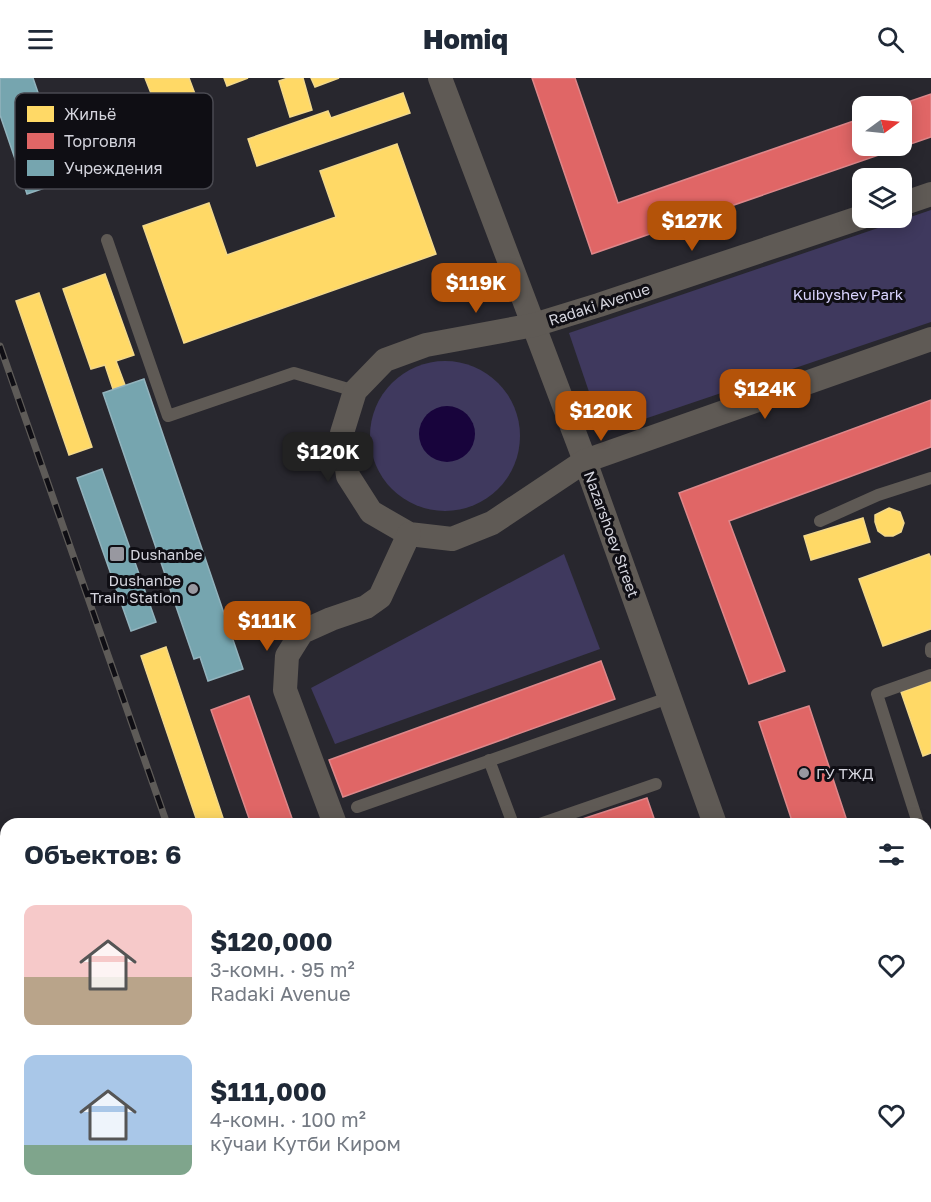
<!DOCTYPE html>
<html lang="ru">
<meta charset="utf-8">
<style>
:root{--surface:#fff;--page:#f6f6f7;--text:#1f2937;--muted:#747a83;--accent:#b45309}
body{margin:0;font-family:"Golos Text",sans-serif;background:var(--page);color:var(--text);height:100vh;display:flex;flex-direction:column;font-size:22px;white-space:nowrap}
*{box-sizing:border-box;margin:0}
p{font-size:20px;color:var(--muted)}
.icon{flex:none;width:33px;height:33px;fill:none;stroke:currentColor;stroke-width:2;stroke-linecap:round;stroke-linejoin:round}
.map{position:relative;flex:1;overflow:hidden}
.sheet{position:absolute;left:0px;top:740px;width:932px;height:386px;display:flex;flex-direction:column;background:var(--surface);border-radius:18px 18px 0 0;box-shadow:0 3px 15px #0003}
.sheet>*{flex:none}
.needle{width:39px;rotate:75deg}
.tools{position:absolute;left:852px;top:18px;display:grid;gap:12px}
.tools a{display:grid;place-items:center;width:60px;height:60px;border-radius:12px;background:var(--surface);box-shadow:0 3px 15px #0003;font-size:30px}
.price{position:absolute;translate:-50% -51px;padding:0 14px;border-radius:12px;background:var(--accent);color:#fff;font-size:20px;line-height:39px;filter:drop-shadow(0 2px 3px #0008)}
.price::after{content:'';position:absolute;left:50%;top:36px;width:18px;height:14px;margin-left:-9px;background:inherit;clip-path:polygon(0 0,100% 0,50% 100%)}
.price.active{background:#222;color:#fff}
ul{padding:0;list-style:none}
li{display:flex;align-items:center;gap:18px;height:150px;padding:0 24px}
li span{display:grid;place-items:center;flex:none;width:168px;height:120px;border-radius:12px;color:#555}
li>.icon{margin-inline-start:auto}
span .icon{width:72px;height:72px;fill:#fffc;stroke-width:1}
li b{font-size:26px}
h2{display:flex;justify-content:space-between;align-items:center;height:72px;padding:0 24px;font-size:26px}
header{display:flex;justify-content:space-between;align-items:center;height:78px;padding:0 24px;background:var(--surface);font-size:27px;font-weight:800}
.map>svg:first-child{display:block}
</style>
<header><svg class="icon" aria-label="menu" viewBox="0 0 24 24"><path d="M4 6h16M4 12h16M4 18h16"/></svg>Homiq<svg class="icon" aria-label="search" viewBox="0 0 24 24"><circle cx="10" cy="10" r="6"/><path d="M15 15l6 6"/></svg></header>
<div class="map">
<svg width="931" height="1124" viewBox="0 0 931 1124">
<rect width="100%" height="100%" fill="#28272e"/>
<g fill="#3f395e">
<polygon points="931,132 931,244 603,355 569,255"/>
<circle cx="445" cy="358" r="75"/>
<polygon points="564,476 600,571 335,666 311,610"/>
<polygon points="931,1010 931,1124 880,1124 879,1119 926,1119 926,1012"/>
</g>
<circle fill="#18043c" cx="447" cy="356" r="28"/>
<g fill="#ffd966" stroke="#f2d88a" stroke-width="1.5">
<polygon points="145,0 189,0 198,24 160,38"/>
<polygon points="224,0 248,0 227,8"/>
<polygon points="288,0 303,0 312,32 290,39 279,3"/>
<polygon points="311,0 339,0 315,9"/>
<polygon points="403,15 410,35 257,88 248,61 328,33 331,40"/>
<polygon points="397,66 436,176 184,265 143,148 209,125 227,177 336,139 320,93"/>
<polygon points="105,196 134,277 116,283 125,307 113,311 105,287 91,291 63,211"/>
<polygon points="39,215 92,369 69,377 16,223"/>
<polygon points="889,430 900,434 904,445 901,454 893,458 885,458 878,453 875,444 875,437"/>
<polygon points="863,440 870,464 811,482 804,458"/>
<polygon points="929,476 931,480 931,551 883,568 859,501"/>
<polygon points="166,569 225,746 198,746 141,578"/>
<polygon points="931,603 931,675 923,678 901,614"/>
<polygon points="6,843 6,873 0,876 0,846"/>
<polygon points="429,1119 450,1119 452,1124 431,1124"/>
<polygon points="528,1119 566,1119 568,1124 530,1124"/>
<polygon points="566,1119 594,1119 595,1124 568,1124"/>
<polygon points="607,1119 628,1119 630,1124 609,1124"/>
<polygon points="666,1119 730,1119 716,1124 652,1124"/>
<polygon points="730,1119 777,1119 779,1124 716,1124"/>
</g>
<g fill="#e06666" stroke="#dd878a" stroke-width="1.5">
<polygon points="532,0 575,0 618,125 862,40 862,68 902,68 902,28 896,28 931,16 931,59 592,176"/>
<polygon points="931,322 931,369 729,443 785,593 749,606 679,415"/>
<polygon points="601,583 615,621 343,719 329,682"/>
<polygon points="249,618 294,746 251,746 211,632"/>
<polygon points="809,628 848,746 793,746 759,644"/>
<polygon points="647,720 656,746 567,746"/>
<polygon points="777,1119 808,1119 810,1124 779,1124"/>
</g>
<g fill="#76a5af" stroke="#92b3bd" stroke-width="1.5">
<polygon points="0,0 33,0 68,102 27,116 0,37"/>
<polygon points="144,301 243,591 208,603 200,579 194,581 103,315"/>
<polygon points="102,391 156,544 131,553 77,400"/>
</g>
<g fill="none" stroke-linecap="round" stroke-linejoin="round">
<g stroke="#5f5a55" stroke-width="12">
<polyline points="107,162 168,338 294,295 355,313"/>
<polyline points="820,443 878,417 931,400"/>
<polyline points="931,570 931,574"/>
<polyline points="489,682 513,746"/>
<polyline points="357,729 671,619"/>
<polyline points="918,745 877,616 931,597"/>
<polyline points="540,746 656,706"/>
</g>
<g stroke="#5f5a55" stroke-width="24">
<polyline points="440,0 585,383 715,746"/>
<polyline points="902,126 931,116"/>
<polyline points="862,139 599,227 534,247 426,267 385,282 355,313 342,355 348,398 371,434 409,456 452,461 492,445 585,383 931,261"/>
<polyline points="335,746 285,612 287,578 302,554 331,541 366,529 380,519 409,456"/>
<polyline points="477,1119 479,1124"/>
<polyline points="632,1119 634,1124"/>
<polyline points="838,1119 840,1124"/>
</g>
<defs>
<g id="rail">
<polyline points="0,268 167,746"/>
<polyline points="298,1119 300,1124"/>
</g>
</defs>
<use href="#rail" stroke="#5e5b58" stroke-width="7"/>
<use href="#rail" stroke="#0f0e14" stroke-width="4.5" stroke-dasharray="14" stroke-linecap="butt"/>
</g>
<g fill="#9898a0" stroke="#0f0e14" stroke-width="2">
<rect x="109" y="468" width="16" height="16" rx="3"/>
<circle cx="193" cy="511" r="6"/>
<circle cx="804" cy="695" r="6"/>
</g>
<g text-anchor="middle" dominant-baseline="central" stroke-width="6" stroke-linejoin="round" paint-order="stroke">
<g font-size="15" fill="#dad5ff" stroke="#0f0e14">
<text x="848" y="216">Kuibyshev Park</text>
</g>
<g font-size="15" fill="#d5d5de" stroke="#0f0e14">
<text transform="translate(599 226) rotate(-18)">Radaki Avenue</text>
<text transform="translate(612 456) rotate(70)">Nazarshoev Street</text>
</g>
<g font-size="15" fill="#d5d5de" stroke="#0f0e14" text-anchor="start">
<text x="130" y="476">Dushanbe</text>
<text x="181" y="502" text-anchor="end">Dushanbe<tspan x="181" dy="17">Train Station</tspan></text>
<text x="816" y="695">ГУ ТЖД</text>
</g>
</g>
<rect x="15" y="15" width="198" height="96" rx="9" fill="#0f0e14" stroke="#4a4a51" stroke-width="1.5"/>
<rect x="27" y="28" width="27" height="16" fill="#ffd966"/>
<rect x="27" y="55" width="27" height="16" fill="#e06666"/>
<rect x="27" y="82" width="27" height="16" fill="#76a5af"/>
<g font-size="16" fill="#d5d5de">
<text x="64" y="42">Жильё</text>
<text x="64" y="69">Торговля</text>
<text x="64" y="96">Учреждения</text>
</g>
</svg>
<div class="tools">
<a><svg class="needle" viewBox="-14 -14 28 28"><path d="M0-13l5 13h-10z" fill="#e53935"/><path d="M0 13l5-13h-10z" fill="#747a83"/></svg></a>
<a><svg class="icon" aria-label="layers" viewBox="0 0 24 24"><path d="M12 4l9 5-9 5-9-5zM3 14l9 5 9-5"/></svg></a>
</div>
<b class="price" style="left:692px;top:174px">$127K</b>
<b class="price" style="left:476px;top:236px">$119K</b>
<b class="price" style="left:765px;top:342px">$124K</b>
<b class="price" style="left:601px;top:364px">$120K</b>
<b class="price active" style="left:328px;top:405px">$120K</b>
<b class="price" style="left:267px;top:574px">$111K</b>
<section class="sheet">
<h2>Объектов: 6<svg class="icon" aria-label="filters" viewBox="0 0 24 24"><path d="M4 7h16M4 17h16"/><circle cx="9" cy="7" r="2"/><circle cx="15" cy="17" r="2"/></svg></h2>
<ul>
<li><span style="background:linear-gradient(#f6c9c9 60%,#b9a48a 0)"><svg class="icon" aria-label="home" viewBox="0 0 24 24"><path d="M3 11l9-7 9 7M6 9v11h12V9"/></svg></span><div><b>$120,000</b><p>3-комн. · 95 m²</p><p>Radaki Avenue</p></div><svg class="icon" aria-label="heart" viewBox="0 0 24 24"><path d="M12 20l-8-8c-3-5 5-10 8-4 3-6 11-1 8 4z"/></svg></li>
<li><span style="background:linear-gradient(#a9c7e8 75%,#7fa58c 0)"><svg class="icon" aria-label="home" viewBox="0 0 24 24"><path d="M3 11l9-7 9 7M6 9v11h12V9"/></svg></span><div><b>$111,000</b><p>4-комн. · 100 m²</p><p>кӯчаи Кутби Киром</p></div><svg class="icon" aria-label="heart" viewBox="0 0 24 24"><path d="M12 20l-8-8c-3-5 5-10 8-4 3-6 11-1 8 4z"/></svg></li>
</ul>
</section>
</div>
